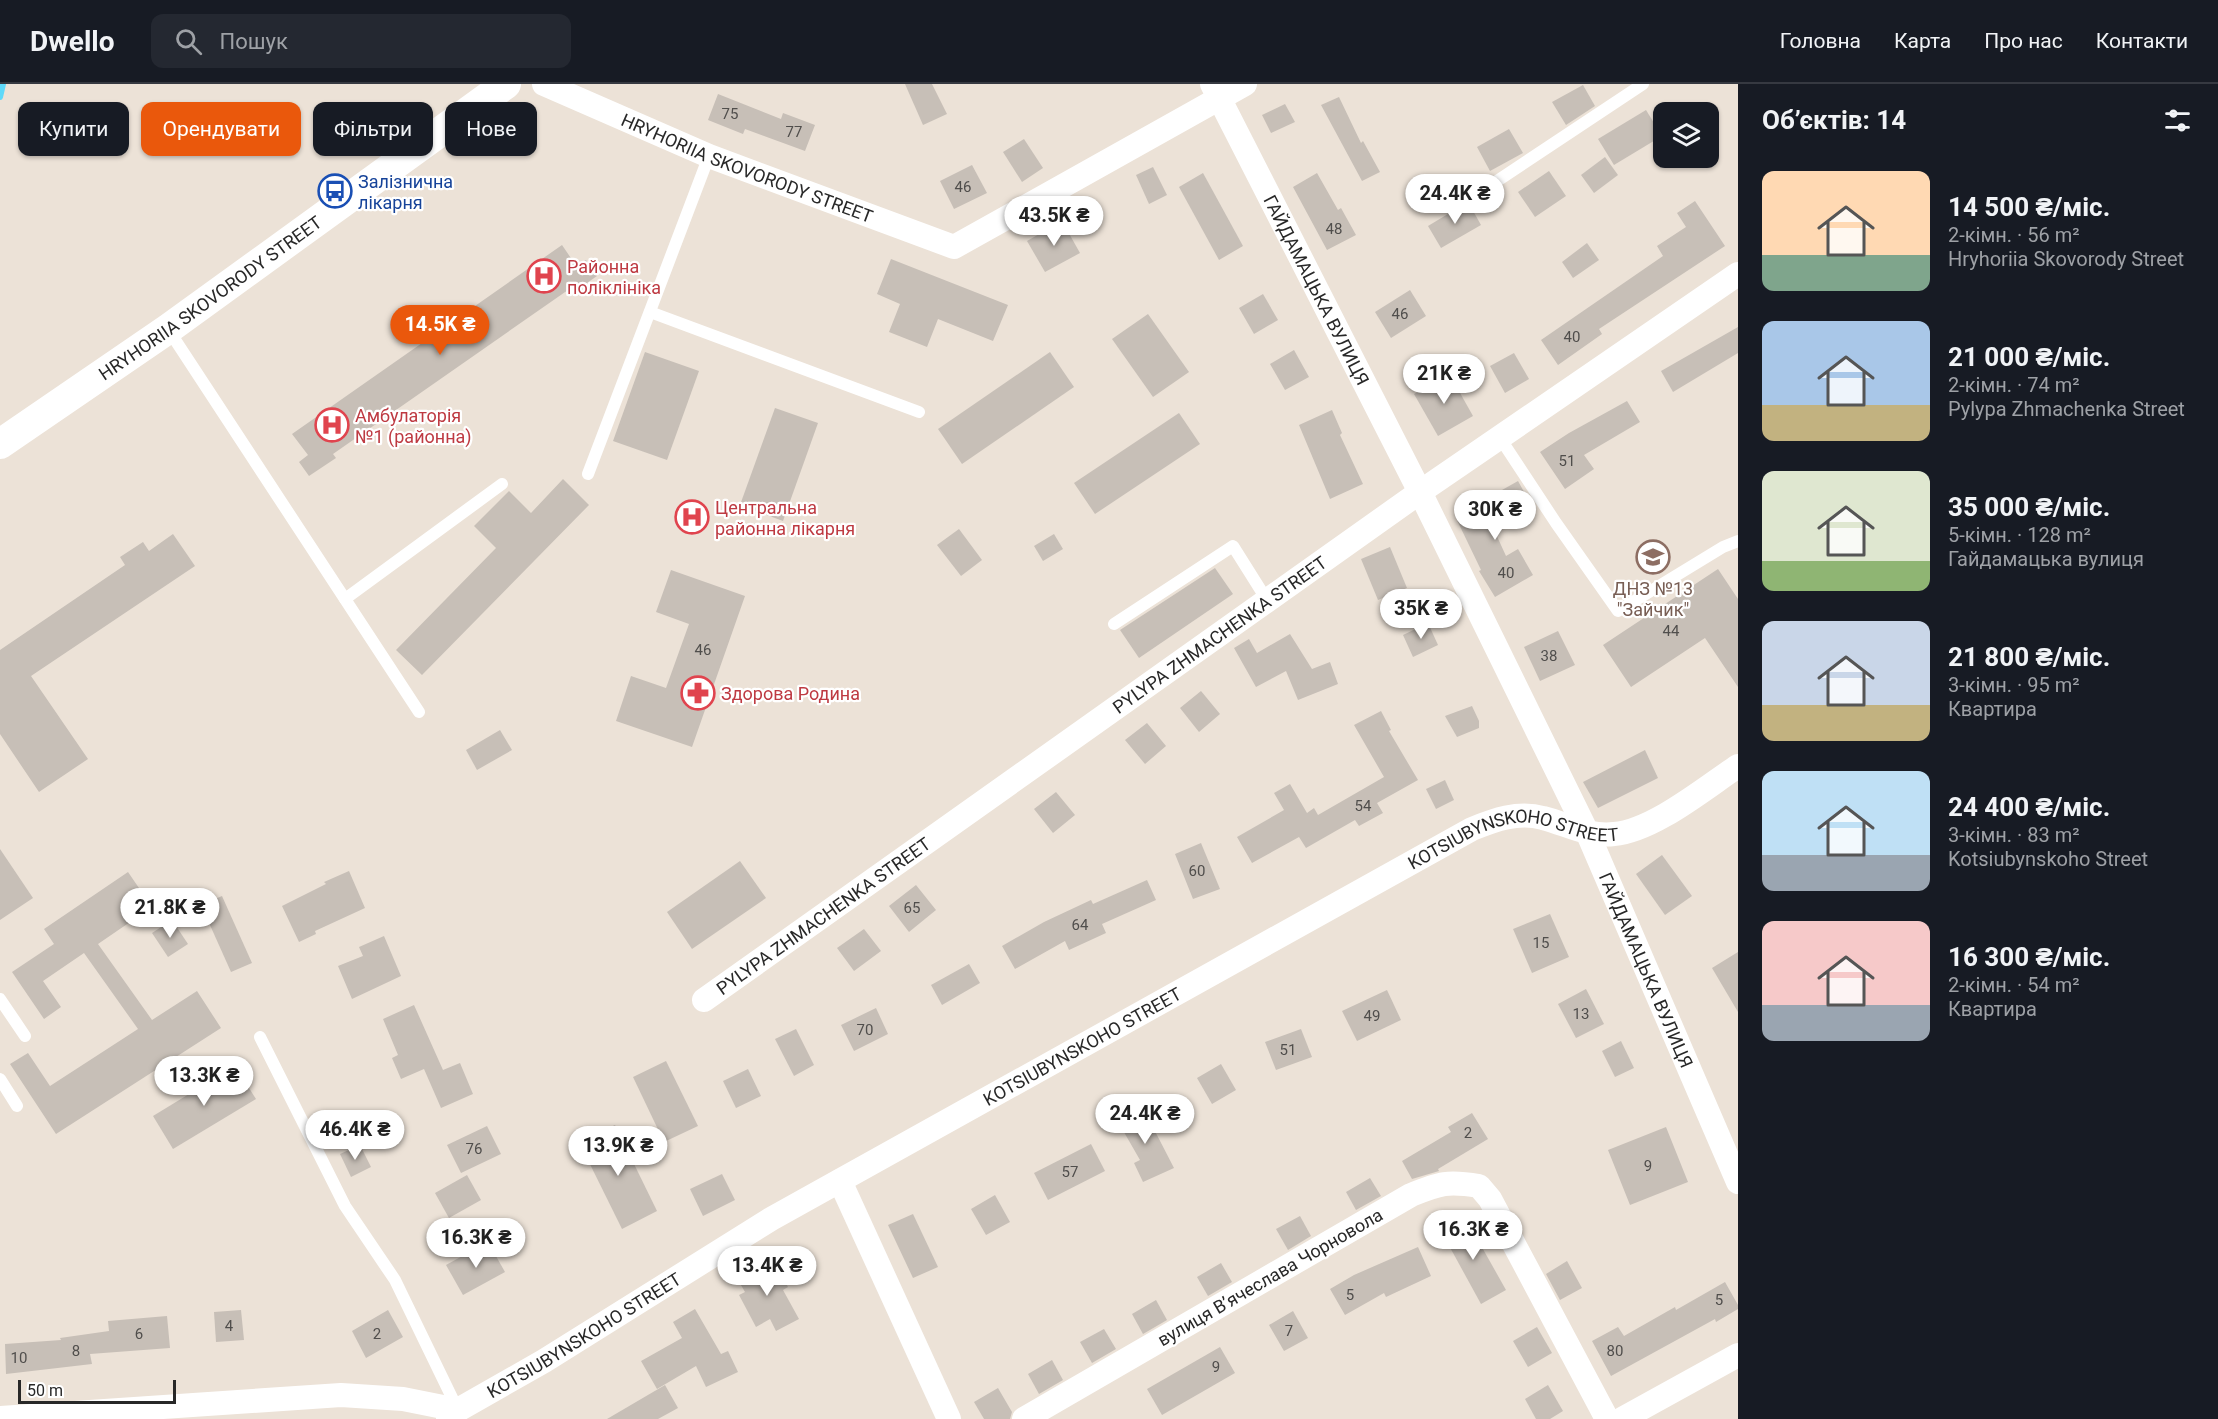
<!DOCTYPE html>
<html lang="uk">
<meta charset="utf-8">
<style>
:root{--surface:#171b24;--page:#242831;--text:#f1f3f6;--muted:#9ea1a6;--line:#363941;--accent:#ea580c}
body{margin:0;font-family:Roboto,sans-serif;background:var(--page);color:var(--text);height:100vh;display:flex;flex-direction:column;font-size:22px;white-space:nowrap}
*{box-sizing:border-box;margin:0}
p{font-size:20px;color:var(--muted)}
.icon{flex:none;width:33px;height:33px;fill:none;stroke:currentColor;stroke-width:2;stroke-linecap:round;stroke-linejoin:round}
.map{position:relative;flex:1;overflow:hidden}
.sheet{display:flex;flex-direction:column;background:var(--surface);width:480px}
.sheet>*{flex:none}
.top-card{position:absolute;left:18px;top:18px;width:570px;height:54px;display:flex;gap:12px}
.tools{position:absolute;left:1653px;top:18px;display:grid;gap:12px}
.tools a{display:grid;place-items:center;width:66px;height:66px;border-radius:12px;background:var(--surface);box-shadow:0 2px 4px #0004;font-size:30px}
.scale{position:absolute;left:18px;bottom:15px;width:158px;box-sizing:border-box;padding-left:6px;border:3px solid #282828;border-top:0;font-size:16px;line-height:21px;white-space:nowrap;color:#282828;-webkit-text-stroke:4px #fff;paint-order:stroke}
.price{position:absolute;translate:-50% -51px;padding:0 14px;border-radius:21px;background:#fff;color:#222;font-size:20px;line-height:39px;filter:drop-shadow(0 2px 3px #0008)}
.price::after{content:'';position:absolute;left:50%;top:36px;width:18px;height:14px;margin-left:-9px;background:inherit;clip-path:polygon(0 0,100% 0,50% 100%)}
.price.current{background:var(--accent);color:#fff}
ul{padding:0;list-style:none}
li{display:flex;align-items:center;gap:18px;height:150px;padding:0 24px}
li span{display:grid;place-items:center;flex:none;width:168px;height:120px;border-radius:12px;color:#555}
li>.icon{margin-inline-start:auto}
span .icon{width:72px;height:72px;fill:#fffc;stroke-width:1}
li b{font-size:26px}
h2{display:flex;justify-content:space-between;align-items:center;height:72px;padding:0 24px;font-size:26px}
.tag{padding:0 21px;border-radius:12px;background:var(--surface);box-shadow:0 2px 4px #0004;font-size:21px;line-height:54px}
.tag.current{background:var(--accent);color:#fff}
header{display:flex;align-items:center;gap:36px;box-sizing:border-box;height:84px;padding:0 30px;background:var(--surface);border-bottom:2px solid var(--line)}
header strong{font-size:28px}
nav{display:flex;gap:33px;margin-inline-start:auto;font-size:21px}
.search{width:420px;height:54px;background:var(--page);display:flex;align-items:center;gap:15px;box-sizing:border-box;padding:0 21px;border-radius:12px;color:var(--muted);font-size:22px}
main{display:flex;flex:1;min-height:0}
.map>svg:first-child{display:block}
</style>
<header>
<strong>Dwello</strong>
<div class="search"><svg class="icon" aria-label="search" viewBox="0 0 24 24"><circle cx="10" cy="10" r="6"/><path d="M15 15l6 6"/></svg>Пошук</div>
<nav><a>Головна</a><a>Карта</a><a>Про нас</a><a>Контакти</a></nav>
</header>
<main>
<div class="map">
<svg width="1738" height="1335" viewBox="0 0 1738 1335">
<rect width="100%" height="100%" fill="#ece2d7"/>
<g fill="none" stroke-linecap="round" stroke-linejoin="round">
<polyline stroke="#5fd9f9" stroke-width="6" points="0,13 3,0"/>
</g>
<g fill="#c7bfb7">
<polygon points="905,0 932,0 947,30 923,41"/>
<polygon points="1583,1 1595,22 1566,41 1552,18"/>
<polygon points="718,10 781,35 783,29 815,41 805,67 745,45 743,50 708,36"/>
<polygon points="1339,13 1361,59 1363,57 1380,88 1362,97 1321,21"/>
<polygon points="1285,20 1295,38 1271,49 1262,31"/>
<polygon points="1646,26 1662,52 1614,81 1598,55"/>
<polygon points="1509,45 1523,69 1490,87 1477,63"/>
<polygon points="1024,55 1043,84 1022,98 1003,68"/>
<polygon points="1605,73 1618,91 1594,109 1581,91"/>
<polygon points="972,81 987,109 954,125 940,97"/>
<polygon points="1153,83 1167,111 1149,120 1136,91"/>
<polygon points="1549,87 1566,112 1535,133 1518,108"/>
<polygon points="1203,89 1243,162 1219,176 1179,103"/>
<polygon points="1317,89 1338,126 1341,124 1356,151 1327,166 1293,103"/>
<polygon points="1695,117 1725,162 1599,245 1602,250 1558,281 1541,256 1663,172 1657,162 1686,143 1677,129"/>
<polygon points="1468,118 1481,141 1441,164 1428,142"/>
<polygon points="1062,137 1080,169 1045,188 1027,157"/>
<polygon points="1587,159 1599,176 1573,194 1562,178"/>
<polygon points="562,161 577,183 586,176 597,192 571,210 568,206 333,370 336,374 309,392 299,378 308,371 292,350"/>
<polygon points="891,175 1008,221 993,257 938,235 927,263 889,248 900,220 877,210"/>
<polygon points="1410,206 1426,232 1391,254 1375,228"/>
<polygon points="1263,210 1278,236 1254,250 1239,224"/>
<polygon points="1148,230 1189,288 1153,313 1112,255"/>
<polygon points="1738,243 1738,269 1673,308 1661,287"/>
<polygon points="1294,266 1309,293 1285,306 1270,280"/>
<polygon points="645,268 699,287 667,376 613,357"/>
<polygon points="1050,268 1074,303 962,380 938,345"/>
<polygon points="1514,269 1529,295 1505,309 1490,282"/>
<polygon points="1450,291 1473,332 1438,352 1414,310"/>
<polygon points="1627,317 1640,338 1584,371 1594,385 1565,405 1540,368 1569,349"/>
<polygon points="775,324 818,339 783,437 740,421"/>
<polygon points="1332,326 1342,349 1340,351 1363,400 1330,415 1299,341"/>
<polygon points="1179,329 1200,360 1095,430 1074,399"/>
<polygon points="563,395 589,421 422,591 396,566 496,464 474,442 509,407 531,429"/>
<polygon points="1518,397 1528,415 1490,437 1506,472 1518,465 1533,491 1495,513 1479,487 1481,486 1455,432 1504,409 1502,406"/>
<polygon points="959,445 982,476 961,492 937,461"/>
<polygon points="173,450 195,482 31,592 88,675 39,708 0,650 0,566 125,481 120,473 143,458 149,467"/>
<polygon points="1054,450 1063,465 1043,477 1034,462"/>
<polygon points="1390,463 1407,504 1378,516 1361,475"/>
<polygon points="1215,484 1233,510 1139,574 1120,546"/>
<polygon points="1718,485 1738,515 1738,603 1705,554 1631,603 1603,561"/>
<polygon points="671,486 745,512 692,663 616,637 631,592 666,604 689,540 656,528"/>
<polygon points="1428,539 1438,561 1413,573 1403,551"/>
<polygon points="1558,547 1575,581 1540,597 1524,563"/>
<polygon points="1290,550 1312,585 1330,578 1338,600 1298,616 1286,587 1256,603 1234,564 1249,555 1257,569"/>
<polygon points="1201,607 1220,630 1199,648 1180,624"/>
<polygon points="1472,622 1479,637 1479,644 1457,653 1445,632"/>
<polygon points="1381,627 1391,646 1389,647 1418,696 1377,719 1383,729 1359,742 1355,736 1306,764 1299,753 1252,779 1237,753 1284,726 1274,709 1290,700 1307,729 1314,724 1318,731 1384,693 1354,641"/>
<polygon points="1147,639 1166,662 1145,680 1125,656"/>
<polygon points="500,646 512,666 477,686 466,666"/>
<polygon points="1645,666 1658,694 1598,724 1583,698"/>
<polygon points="1445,696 1454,716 1436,725 1426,705"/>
<polygon points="1056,708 1075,731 1053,749 1034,725"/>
<polygon points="1201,759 1220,805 1193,815 1175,770"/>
<polygon points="0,765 33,814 0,836"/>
<polygon points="1662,771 1692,812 1665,831 1636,790"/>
<polygon points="740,777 766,814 692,865 667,828"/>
<polygon points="349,787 365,824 315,847 316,850 299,858 282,822 326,800 324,798"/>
<polygon points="128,788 152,823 98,860 152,936 197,907 221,944 56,1050 10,980 28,969 50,1002 138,945 84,869 43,897 61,923 44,935 12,888 54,860 44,845"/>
<polygon points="1147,796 1156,816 1102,840 1106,849 1069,866 1065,857 1015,885 1002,862 1044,838 1091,816 1093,820"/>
<polygon points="916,801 936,826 909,848 889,822"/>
<polygon points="222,812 252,879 231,888 201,821"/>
<polygon points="1550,830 1569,873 1532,889 1513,845"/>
<polygon points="172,836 188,860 168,873 152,849"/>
<polygon points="864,845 881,867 854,887 837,864"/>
<polygon points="384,852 401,892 352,915 338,882 363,872 359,863"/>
<polygon points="1738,868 1738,928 1712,884"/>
<polygon points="969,880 980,899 942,921 931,901"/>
<polygon points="1586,905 1604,940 1576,954 1558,920"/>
<polygon points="1387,906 1401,936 1357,957 1342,927"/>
<polygon points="414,921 443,986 460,979 473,1010 441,1024 424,985 401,995 392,974 398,971 383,935"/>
<polygon points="876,924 888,950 854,967 841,941"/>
<polygon points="796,945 814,981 794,992 775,955"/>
<polygon points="1301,945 1312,973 1276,986 1265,958"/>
<polygon points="1621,957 1634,984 1615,993 1602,967"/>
<polygon points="666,977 698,1042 664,1058 633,993"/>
<polygon points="1221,980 1236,1006 1212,1020 1197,994"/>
<polygon points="235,982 256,1015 173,1065 153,1032"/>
<polygon points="748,985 761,1012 736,1024 723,997"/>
<polygon points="1142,1022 1174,1084 1143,1098 1134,1079 1140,1076 1117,1036"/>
<polygon points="1472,1029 1488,1055 1438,1085 1439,1087 1412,1095 1402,1077 1451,1048 1448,1043"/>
<polygon points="615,1041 657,1127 622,1145 579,1058"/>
<polygon points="487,1042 501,1070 461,1089 447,1061"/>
<polygon points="1666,1043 1688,1098 1630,1121 1608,1066"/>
<polygon points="1091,1060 1105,1087 1048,1116 1034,1089"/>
<polygon points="360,1061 371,1083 351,1093 340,1070"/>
<polygon points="722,1090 735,1116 703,1132 690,1105"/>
<polygon points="467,1091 481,1116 449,1134 435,1109"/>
<polygon points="1370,1094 1381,1112 1356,1126 1346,1108"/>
<polygon points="995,1111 1010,1138 986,1151 971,1125"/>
<polygon points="913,1130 938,1183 913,1194 888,1141"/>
<polygon points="1300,1132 1311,1152 1288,1166 1276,1145"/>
<polygon points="1465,1133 1506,1206 1481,1220 1441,1147"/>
<polygon points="488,1158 505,1188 463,1211 446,1181"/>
<polygon points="1418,1163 1431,1192 1386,1213 1384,1209 1345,1231 1330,1205 1354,1191"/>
<polygon points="774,1176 788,1203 783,1206 799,1235 776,1247 770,1235 756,1243 739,1211 745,1208 738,1196"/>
<polygon points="1567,1177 1582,1204 1560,1216 1546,1190"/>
<polygon points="1221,1179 1232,1198 1208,1212 1197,1193"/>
<polygon points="1725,1198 1738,1221 1738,1225 1716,1238 1715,1235 1611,1292 1592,1257 1618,1243 1624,1252 1675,1223 1676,1226"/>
<polygon points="1156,1216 1167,1236 1143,1250 1132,1230"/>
<polygon points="695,1225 721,1270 728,1267 738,1288 706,1303 696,1282 657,1305 641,1277 682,1254 673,1238"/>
<polygon points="241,1226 244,1256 216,1258 214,1228"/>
<polygon points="388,1226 403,1253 366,1274 352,1247"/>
<polygon points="1293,1227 1308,1254 1284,1267 1269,1241"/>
<polygon points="167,1232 170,1264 90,1270 92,1280 6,1290 5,1260 61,1256 60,1254 109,1247 108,1237"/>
<polygon points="1537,1243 1552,1269 1528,1283 1513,1257"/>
<polygon points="1104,1245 1116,1265 1092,1279 1080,1258"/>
<polygon points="1220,1263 1235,1289 1162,1331 1147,1305"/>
<polygon points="1052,1276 1063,1296 1039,1310 1028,1290"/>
<polygon points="665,1301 678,1324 658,1335 607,1335"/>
<polygon points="1548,1301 1563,1327 1550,1335 1536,1335 1525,1315"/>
<polygon points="998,1304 1012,1328 1010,1335 984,1335 974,1318"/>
</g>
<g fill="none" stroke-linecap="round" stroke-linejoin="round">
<g stroke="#fff" stroke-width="12">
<polyline points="1491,101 1643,0"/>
<polyline points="650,228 919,328"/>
<polyline points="168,245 419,628"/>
<polyline points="1500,354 1556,439 1618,527 1723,463 1738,457"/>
<polyline points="588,390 709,72"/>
<polyline points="345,515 502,400"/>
<polyline points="1114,540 1233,462 1267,516"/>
<polyline points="0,915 25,952"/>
<polyline points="260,953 345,1122 395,1196 458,1326"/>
<polyline points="0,995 17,1022"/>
</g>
<g stroke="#fff" stroke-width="24">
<path id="s1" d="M544,0L709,72L954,163L1245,0"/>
<path id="s2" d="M1212,0L1420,408L1588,750L1738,1098"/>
<path id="s3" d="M704,916L1420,408L1738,190"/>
<polyline points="840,1097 949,1335"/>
<polyline points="0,1334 341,1311 403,1315 458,1326"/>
<path id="s4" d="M448,1335L458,1326L544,1277L771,1135L1472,745C1494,736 1518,727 1543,734C1567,740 1588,753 1614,750C1653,747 1705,704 1738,682"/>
<path d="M1024,1335L1411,1111C1440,1099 1448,1097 1479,1102L1490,1115L1607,1335"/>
<polyline points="1622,1335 1738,1271"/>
</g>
<path stroke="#fff" stroke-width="30" id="s5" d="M0,360L168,245L506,0"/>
</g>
<defs>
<symbol id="bus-ring" viewBox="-11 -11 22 22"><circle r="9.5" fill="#fff" stroke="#1a4fb4" stroke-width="1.5"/><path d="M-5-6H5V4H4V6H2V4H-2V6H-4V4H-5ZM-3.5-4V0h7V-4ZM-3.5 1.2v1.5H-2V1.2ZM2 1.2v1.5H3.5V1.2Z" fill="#1a4fb4"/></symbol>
<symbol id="hospital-ring" viewBox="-11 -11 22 22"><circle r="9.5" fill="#fff" stroke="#e0444e" stroke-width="1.5"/><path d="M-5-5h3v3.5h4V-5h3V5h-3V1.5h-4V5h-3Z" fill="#e0444e"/></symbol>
<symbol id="school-ring" viewBox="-11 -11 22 22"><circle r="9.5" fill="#fff" stroke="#8d6e63" stroke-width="1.5"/><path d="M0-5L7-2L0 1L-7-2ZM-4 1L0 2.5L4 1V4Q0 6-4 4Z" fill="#8d6e63"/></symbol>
<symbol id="pharmacy-ring" viewBox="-11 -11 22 22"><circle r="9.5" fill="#fff" stroke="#e0444e" stroke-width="1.5"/><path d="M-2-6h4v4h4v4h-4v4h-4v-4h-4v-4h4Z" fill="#e0444e"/></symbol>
</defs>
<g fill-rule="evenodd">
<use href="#bus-ring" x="316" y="88" width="38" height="38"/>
<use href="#hospital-ring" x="525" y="173" width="38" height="38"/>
<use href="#hospital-ring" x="313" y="322" width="38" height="38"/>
<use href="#hospital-ring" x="673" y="414" width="38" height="38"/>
<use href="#school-ring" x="1634" y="454" width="38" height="38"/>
<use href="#pharmacy-ring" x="679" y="590" width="38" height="38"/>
</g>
<g text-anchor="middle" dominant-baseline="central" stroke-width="4.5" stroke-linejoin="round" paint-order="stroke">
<g font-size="15" fill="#504e4c">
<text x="730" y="30">75</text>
<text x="794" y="48">77</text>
<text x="963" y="103">46</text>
<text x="1334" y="145">48</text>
<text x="1400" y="230">46</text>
<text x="1572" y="253">40</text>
<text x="1567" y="377">51</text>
<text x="1506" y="489">40</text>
<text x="1671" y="547">44</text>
<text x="703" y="566">46</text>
<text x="1549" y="572">38</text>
<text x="1363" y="722">54</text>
<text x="1197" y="787">60</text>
<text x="912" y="824">65</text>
<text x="1080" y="841">64</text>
<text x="1541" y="859">15</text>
<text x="1581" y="930">13</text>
<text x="1372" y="932">49</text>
<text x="865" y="946">70</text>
<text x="1288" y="966">51</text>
<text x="1468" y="1049">2</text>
<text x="474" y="1065">76</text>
<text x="1648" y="1082">9</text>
<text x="1070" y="1088">57</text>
<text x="1350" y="1211">5</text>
<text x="1719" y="1216">5</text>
<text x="229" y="1242">4</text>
<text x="1289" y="1247">7</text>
<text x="139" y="1250">6</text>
<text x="377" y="1250">2</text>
<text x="76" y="1267">8</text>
<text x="1615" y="1267">80</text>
<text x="19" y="1274">10</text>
<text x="1216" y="1283">9</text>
</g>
<g font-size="18" fill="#282828" stroke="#fff">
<text stroke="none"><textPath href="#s1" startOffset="220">HRYHORIIA SKOVORODY STREET</textPath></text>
<text stroke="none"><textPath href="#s2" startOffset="231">ГАЙДАМАЦЬКА ВУЛИЦЯ</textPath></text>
<text stroke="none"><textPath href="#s5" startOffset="256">HRYHORIIA SKOVORODY STREET</textPath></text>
<text stroke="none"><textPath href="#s3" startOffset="632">PYLYPA ZHMACHENKA STREET</textPath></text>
<text stroke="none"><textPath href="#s4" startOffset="1222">KOTSIUBYNSKOHO STREET</textPath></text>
<text stroke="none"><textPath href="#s3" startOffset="146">PYLYPA ZHMACHENKA STREET</textPath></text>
<text stroke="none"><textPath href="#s2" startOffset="987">ГАЙДАМАЦЬКА ВУЛИЦЯ</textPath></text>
<text stroke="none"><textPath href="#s4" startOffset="736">KOTSIUBYNSKOHO STREET</textPath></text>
<text transform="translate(1270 1193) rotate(-30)">вулиця Вʼячеслава Чорновола</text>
<text stroke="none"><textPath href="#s4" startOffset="160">KOTSIUBYNSKOHO STREET</textPath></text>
</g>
<g font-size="18" fill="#164399" stroke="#fff" text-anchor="start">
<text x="358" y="97">Залізнична<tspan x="358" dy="21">лікарня</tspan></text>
</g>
<g font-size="18" fill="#be3a42" stroke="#fff" text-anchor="start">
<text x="567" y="182">Районна<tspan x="567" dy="21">поліклініка</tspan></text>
<text x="355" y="331">Амбулаторія<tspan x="355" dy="21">№1 (районна)</tspan></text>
<text x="715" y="423">Центральна<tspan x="715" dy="21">районна лікарня</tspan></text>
<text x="721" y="609">Здорова Родина</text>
</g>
<g font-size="18" fill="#785e54" stroke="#fff">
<text x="1653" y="504">ДНЗ №13<tspan x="1653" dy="21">"Зайчик"</tspan></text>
</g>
</g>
</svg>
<div class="tools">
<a><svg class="icon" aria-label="layers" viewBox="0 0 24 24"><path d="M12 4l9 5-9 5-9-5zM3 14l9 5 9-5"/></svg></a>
</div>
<div class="scale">50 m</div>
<b class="price" style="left:1455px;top:141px">24.4K ₴</b>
<b class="price" style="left:1054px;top:163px">43.5K ₴</b>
<b class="price current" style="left:440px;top:272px">14.5K ₴</b>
<b class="price" style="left:1444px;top:321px">21K ₴</b>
<b class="price" style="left:1495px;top:457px">30K ₴</b>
<b class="price" style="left:1421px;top:556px">35K ₴</b>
<b class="price" style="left:170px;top:855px">21.8K ₴</b>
<b class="price" style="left:204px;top:1023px">13.3K ₴</b>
<b class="price" style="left:1145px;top:1061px">24.4K ₴</b>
<b class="price" style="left:355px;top:1077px">46.4K ₴</b>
<b class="price" style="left:618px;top:1093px">13.9K ₴</b>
<b class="price" style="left:1473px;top:1177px">16.3K ₴</b>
<b class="price" style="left:476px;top:1185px">16.3K ₴</b>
<b class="price" style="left:767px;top:1213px">13.4K ₴</b>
<div class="top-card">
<a class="tag">Купити</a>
<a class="tag current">Орендувати</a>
<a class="tag">Фільтри</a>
<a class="tag">Нове</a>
</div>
</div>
<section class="sheet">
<h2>Об’єктів: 14<svg class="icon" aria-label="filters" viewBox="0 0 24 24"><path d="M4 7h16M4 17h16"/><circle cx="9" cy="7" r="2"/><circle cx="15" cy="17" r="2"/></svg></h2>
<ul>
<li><span style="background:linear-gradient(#ffd9b3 70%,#7fa58c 0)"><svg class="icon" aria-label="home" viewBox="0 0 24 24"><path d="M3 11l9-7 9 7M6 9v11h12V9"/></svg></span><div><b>14 500 ₴/міс.</b><p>2-кімн. · 56 m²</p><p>Hryhoriia Skovorody Street</p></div></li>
<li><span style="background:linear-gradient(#a9c7e8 70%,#c2b280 0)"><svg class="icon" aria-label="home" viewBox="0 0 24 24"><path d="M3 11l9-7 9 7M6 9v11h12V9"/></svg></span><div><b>21 000 ₴/міс.</b><p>2-кімн. · 74 m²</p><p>Pylypa Zhmachenka Street</p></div></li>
<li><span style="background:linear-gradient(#dfe7d0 75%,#8fb573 0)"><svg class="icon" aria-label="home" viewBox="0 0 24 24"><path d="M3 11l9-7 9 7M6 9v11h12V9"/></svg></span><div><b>35 000 ₴/міс.</b><p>5-кімн. · 128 m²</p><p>Гайдамацька вулиця</p></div></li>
<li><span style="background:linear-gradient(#c9d6e8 70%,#c2b280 0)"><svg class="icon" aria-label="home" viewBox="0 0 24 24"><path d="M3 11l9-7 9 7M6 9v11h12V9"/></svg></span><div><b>21 800 ₴/міс.</b><p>3-кімн. · 95 m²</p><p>Квартира</p></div></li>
<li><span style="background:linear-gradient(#bfe0f5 70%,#9aa5b1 0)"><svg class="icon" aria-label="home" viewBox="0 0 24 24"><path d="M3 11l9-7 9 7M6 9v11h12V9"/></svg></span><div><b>24 400 ₴/міс.</b><p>3-кімн. · 83 m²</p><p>Kotsiubynskoho Street</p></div></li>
<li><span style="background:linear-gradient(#f6c9c9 70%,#9aa5b1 0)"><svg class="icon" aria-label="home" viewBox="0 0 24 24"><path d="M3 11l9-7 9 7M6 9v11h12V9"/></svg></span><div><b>16 300 ₴/міс.</b><p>2-кімн. · 54 m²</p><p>Квартира</p></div></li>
</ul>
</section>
</main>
